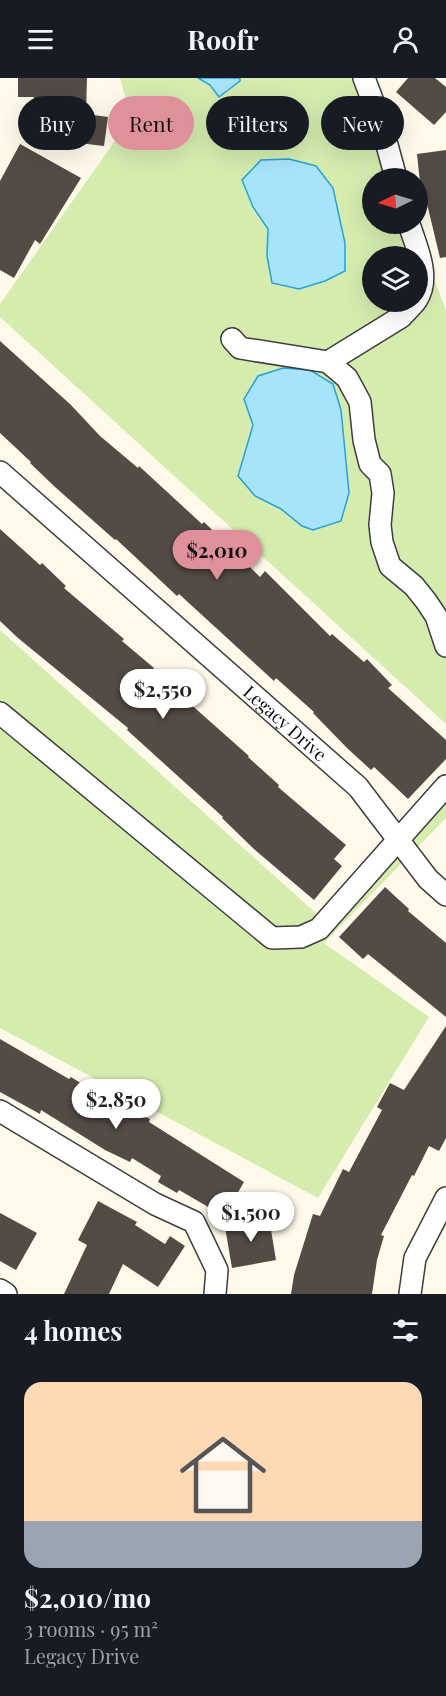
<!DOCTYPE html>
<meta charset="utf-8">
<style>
:root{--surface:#171b24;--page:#242831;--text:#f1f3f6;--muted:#9ea1a6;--line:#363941;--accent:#df909b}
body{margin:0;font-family:"Playfair Display",serif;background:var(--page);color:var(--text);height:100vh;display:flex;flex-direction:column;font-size:22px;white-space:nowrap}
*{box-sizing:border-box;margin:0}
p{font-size:20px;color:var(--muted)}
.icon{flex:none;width:33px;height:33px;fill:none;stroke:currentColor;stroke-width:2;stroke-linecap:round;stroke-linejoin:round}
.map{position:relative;height:1216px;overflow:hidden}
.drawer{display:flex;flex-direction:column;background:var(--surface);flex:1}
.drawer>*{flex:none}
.guide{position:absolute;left:18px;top:18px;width:411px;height:54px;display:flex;gap:12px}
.needle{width:39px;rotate:265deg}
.fabs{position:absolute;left:362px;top:90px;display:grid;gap:12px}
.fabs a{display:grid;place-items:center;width:66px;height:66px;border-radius:50%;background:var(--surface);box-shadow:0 6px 24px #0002;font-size:30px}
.price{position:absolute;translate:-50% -51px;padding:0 14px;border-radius:21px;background:#fff;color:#222;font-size:20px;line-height:39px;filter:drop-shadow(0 2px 3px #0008)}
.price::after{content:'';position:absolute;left:50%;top:36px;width:18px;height:14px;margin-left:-9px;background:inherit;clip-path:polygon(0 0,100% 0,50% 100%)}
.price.active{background:var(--accent);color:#111}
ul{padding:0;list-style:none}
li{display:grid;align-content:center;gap:12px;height:318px;padding:0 24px}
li+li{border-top:2px solid var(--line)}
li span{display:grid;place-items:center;height:186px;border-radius:18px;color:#555}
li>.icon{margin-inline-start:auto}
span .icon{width:108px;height:108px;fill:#fffc;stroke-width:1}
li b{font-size:26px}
h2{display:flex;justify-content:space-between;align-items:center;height:72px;padding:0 24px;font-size:26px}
.chip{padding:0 21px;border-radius:27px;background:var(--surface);box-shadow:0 6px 24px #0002;font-size:21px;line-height:54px}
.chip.active{background:var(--accent);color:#111}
header{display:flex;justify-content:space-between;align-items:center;height:78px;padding:0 24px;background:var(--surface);font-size:27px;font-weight:700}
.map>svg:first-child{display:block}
</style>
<header><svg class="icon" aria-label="menu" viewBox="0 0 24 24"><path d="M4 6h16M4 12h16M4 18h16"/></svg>Roofr<svg class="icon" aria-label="person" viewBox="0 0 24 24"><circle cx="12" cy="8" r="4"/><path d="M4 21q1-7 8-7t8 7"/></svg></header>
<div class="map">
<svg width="446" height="1216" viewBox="0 0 446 1216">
<rect width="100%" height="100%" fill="#fff9e9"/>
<g fill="#d4edaf" fill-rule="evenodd">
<path d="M120,0H198L210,7L240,3V0H357L396,100H372V146H413L446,232V646L0,239V226L131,40ZM316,88L333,111L345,165L344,193L267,178L268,151ZM372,178H417V224H372ZM283,290L310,292L333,306L349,415L302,448L281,431L255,418L245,372L253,347Z"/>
<polygon points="0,552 317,836 446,696 446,740 324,865 429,939 318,1120 0,950"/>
</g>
<g fill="#a8e3fc" stroke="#28a0db" stroke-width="1.5">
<polygon points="198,0 240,0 240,3 219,19 210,7"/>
<polygon points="289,81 316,88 333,110 345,165 345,193 325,203 299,211 272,205 267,178 268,151 253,129 242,102 261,82"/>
<polygon points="283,290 310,292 333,306 341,332 349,415 341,443 313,452 302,448 281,431 255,418 238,398 253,347 244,321 258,298"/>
</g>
<g fill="#554b46">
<polygon points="18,0 87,0 86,36 108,39 104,68 29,59 34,19 18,19"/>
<polygon points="408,0 435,0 446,9 446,34 434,47 396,14"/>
<polygon points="20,66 81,100 40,166 35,162 14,200 0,192 0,103"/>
<polygon points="446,72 446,179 440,180 424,113 421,114 417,76"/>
<polygon points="0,263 71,327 100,358 138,390 139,388 202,446 204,444 260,499 265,493 330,558 332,556 364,584 367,581 392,607 388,610 446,662 446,681 408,721 374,689 371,692 347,670 313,635 314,634 276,600 274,603 179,516 177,518 116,461 115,462 55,409 30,385 31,384 0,355"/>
<polygon points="0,451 40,487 42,485 66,508 64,510 124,561 122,563 154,590 152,592 249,678 248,679 279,707 278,709 346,767 334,781 342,788 314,822 255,772 222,740 223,739 127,652 128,650 18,560 0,543"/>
<polygon points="385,809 409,831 408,833 446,865 446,939 368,876 363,881 339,859"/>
<polygon points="446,948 446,1060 439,1073 429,1068 414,1098 412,1097 381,1157 384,1158 377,1182 372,1216 291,1216 294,1197 313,1136 320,1138 343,1091 349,1094 382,1032 377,1029 390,1005 404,1012"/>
<polygon points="0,961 69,1001 71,999 103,1019 150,1041 149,1044 244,1104 221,1144 207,1135 210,1130 179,1112 177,1115 158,1104 161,1098 132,1080 130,1084 105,1072 41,1032 40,1036 0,1014"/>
<polygon points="98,1123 137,1144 135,1147 165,1166 170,1158 185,1168 158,1209 123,1186 109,1216 64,1216 87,1167 78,1162"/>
<polygon points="0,1135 37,1155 16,1192 0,1183"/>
<polygon points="269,1140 276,1182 232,1190 225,1149"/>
</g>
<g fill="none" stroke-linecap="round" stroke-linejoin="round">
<defs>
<g id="minor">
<polyline points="364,0 381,45 396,100"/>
<path d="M409,146C416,168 431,199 417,221"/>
<polyline points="232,261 240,270 328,284 347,300 360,324 364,362 370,386 380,396 383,415 380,447 382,464 390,488 414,508 426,523 436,538 446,568"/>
<polyline points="328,284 401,239 415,224"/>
<path id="s1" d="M0,394L358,709L428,801L446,817"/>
<polyline points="0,635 272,860 301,859 319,851 446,708"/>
<polyline points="0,1033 155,1126 194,1144 217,1192 215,1216"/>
<polyline points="0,1212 6,1216"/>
<polyline points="410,1216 415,1180 446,1120"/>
</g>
</defs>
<use href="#minor" stroke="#3e3e3e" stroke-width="24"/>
<use href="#minor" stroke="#fff" stroke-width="21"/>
</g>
<g text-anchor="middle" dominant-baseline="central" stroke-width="6" stroke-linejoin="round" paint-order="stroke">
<g font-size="18" fill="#0b0b0b" stroke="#fff">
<text stroke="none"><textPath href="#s1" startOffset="380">Legacy Drive</textPath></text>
</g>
</g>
</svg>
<div class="fabs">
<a><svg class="needle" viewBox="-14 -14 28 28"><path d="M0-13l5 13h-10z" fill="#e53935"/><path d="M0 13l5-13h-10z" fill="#9ea1a6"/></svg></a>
<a><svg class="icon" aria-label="layers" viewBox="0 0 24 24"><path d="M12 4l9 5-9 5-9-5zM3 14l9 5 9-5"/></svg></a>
</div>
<b class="price active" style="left:217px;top:503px">$2,010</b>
<b class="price" style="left:163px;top:642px">$2,550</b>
<b class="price" style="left:116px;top:1052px">$2,850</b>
<b class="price" style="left:251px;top:1165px">$1,500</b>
<div class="guide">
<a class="chip">Buy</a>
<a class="chip active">Rent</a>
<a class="chip">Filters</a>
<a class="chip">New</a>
</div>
</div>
<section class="drawer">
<h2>4 homes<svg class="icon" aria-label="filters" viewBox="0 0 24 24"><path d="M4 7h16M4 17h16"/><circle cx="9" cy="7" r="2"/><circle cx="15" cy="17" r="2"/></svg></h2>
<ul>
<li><span style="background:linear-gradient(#ffd9b3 75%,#9aa5b1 0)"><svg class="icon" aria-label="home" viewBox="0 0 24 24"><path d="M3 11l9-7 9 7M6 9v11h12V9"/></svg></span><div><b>$2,010/mo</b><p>3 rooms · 95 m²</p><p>Legacy Drive</p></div></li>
</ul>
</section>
